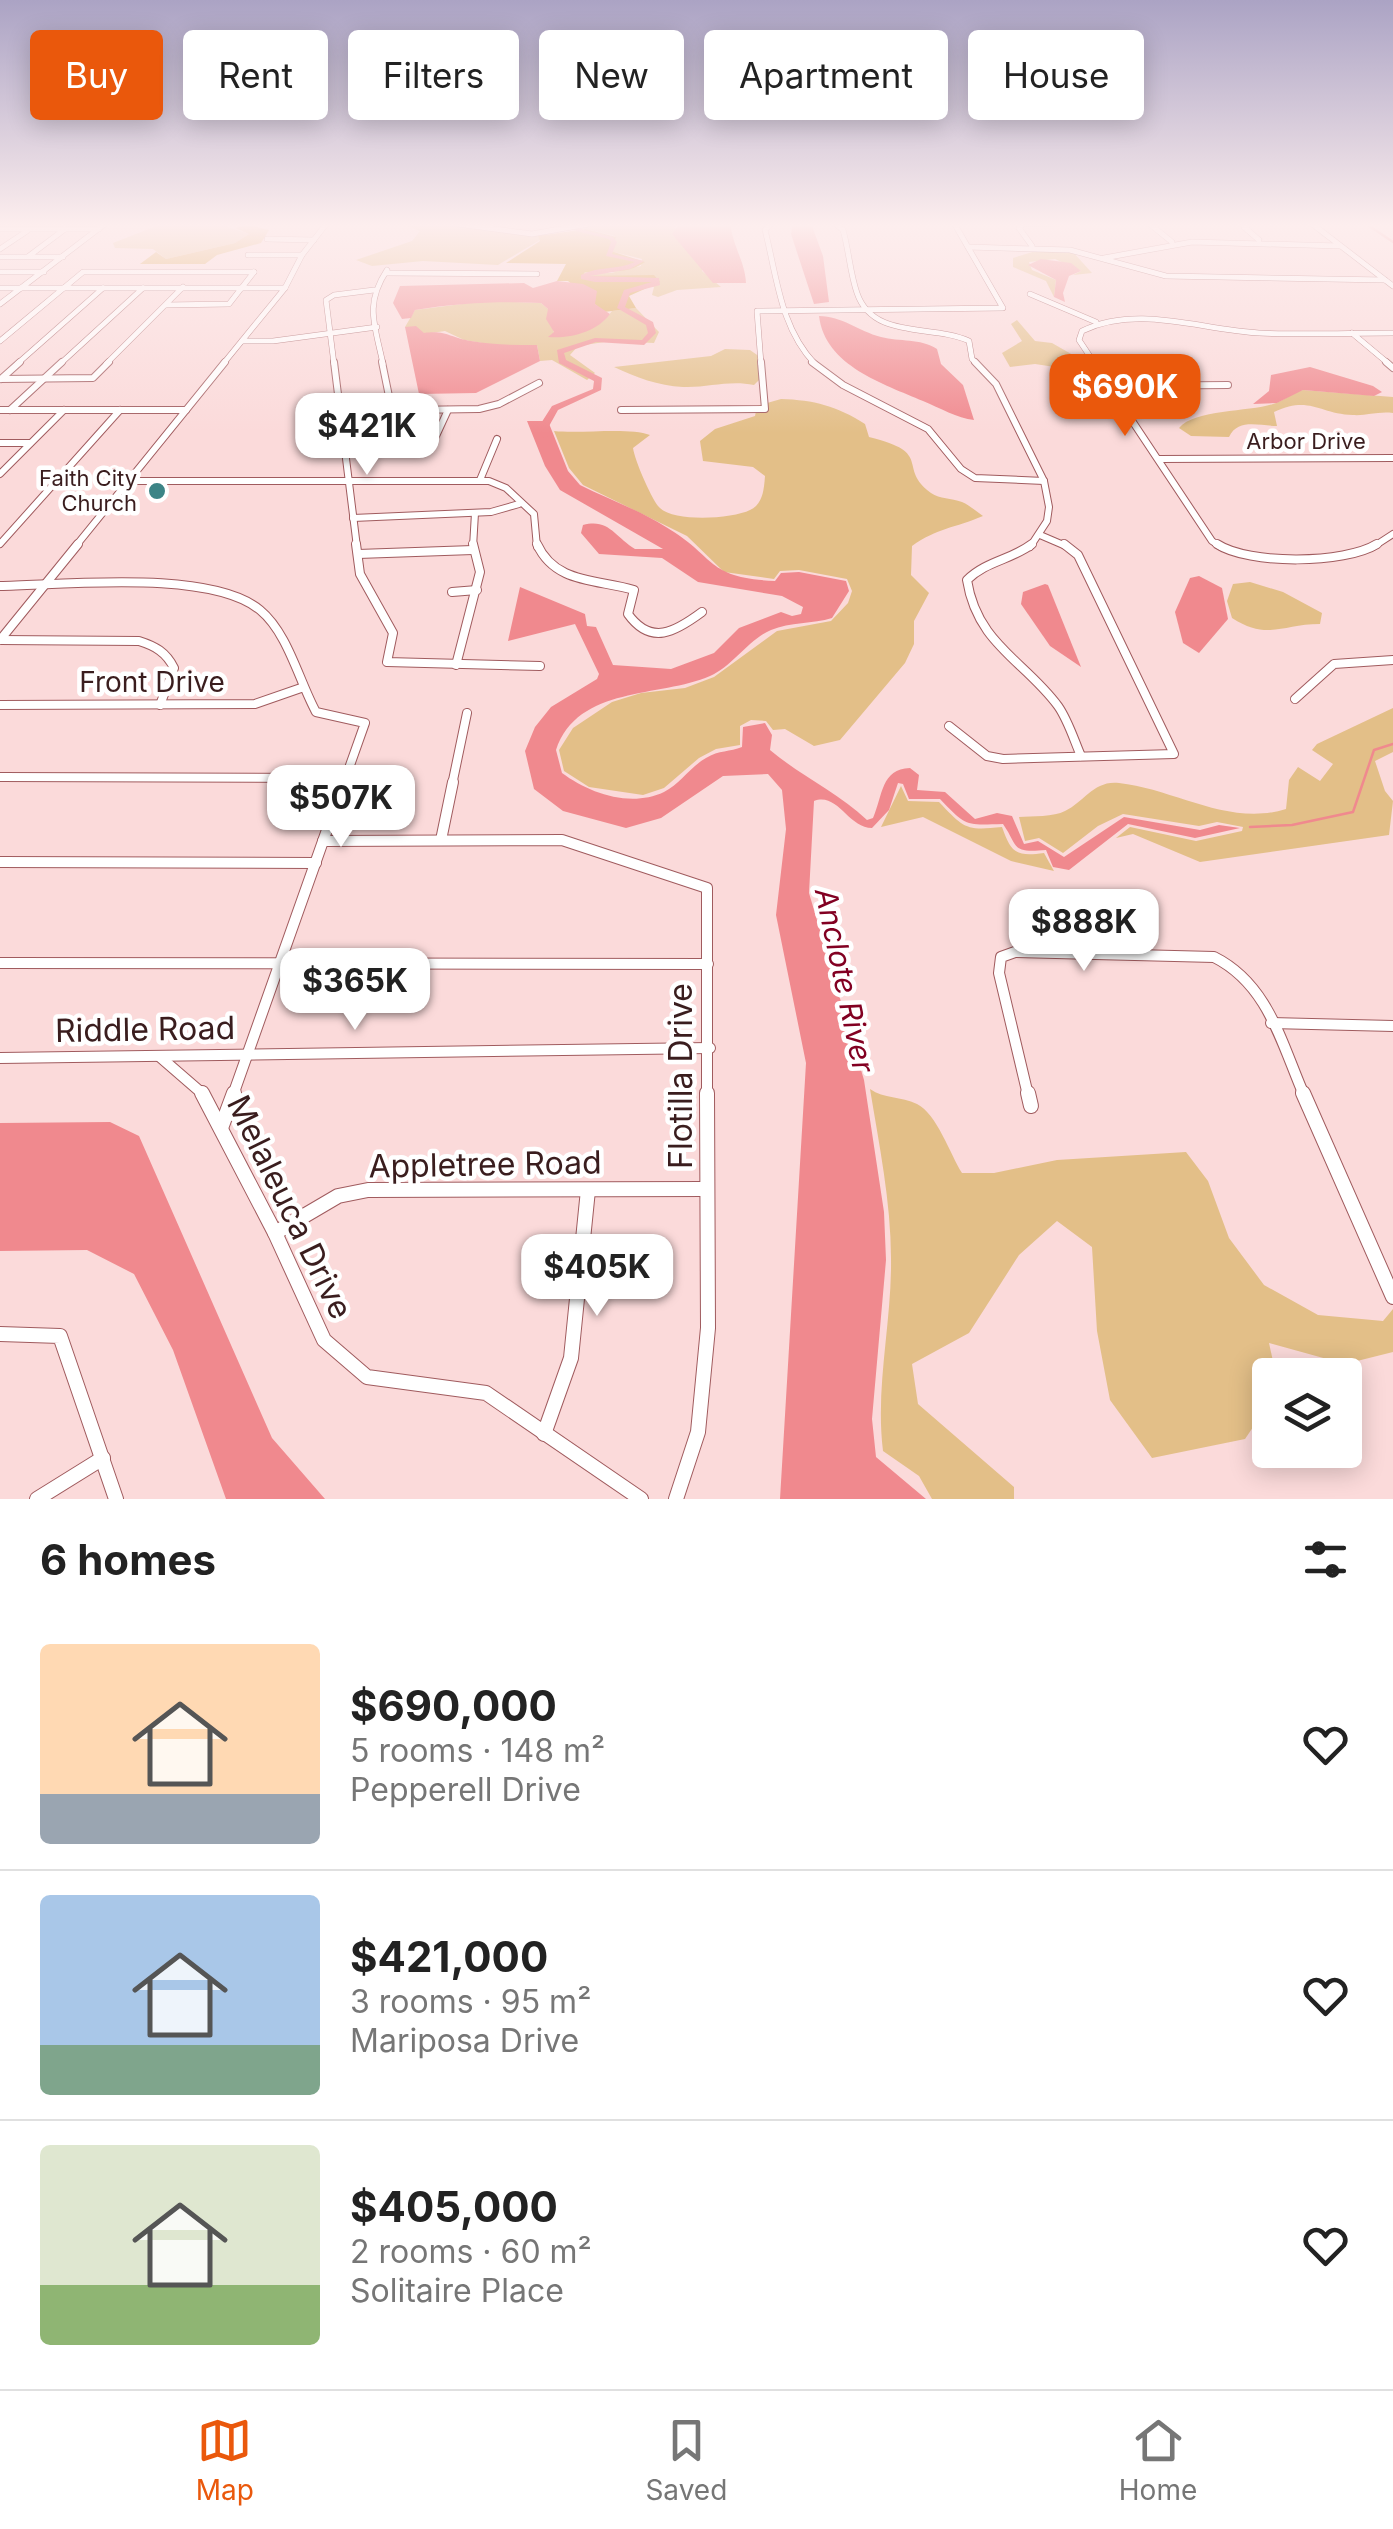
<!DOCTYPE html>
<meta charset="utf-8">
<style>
:root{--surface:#fff;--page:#f2f2f2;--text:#222;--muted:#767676;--line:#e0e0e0;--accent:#ea580c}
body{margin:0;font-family:Inter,sans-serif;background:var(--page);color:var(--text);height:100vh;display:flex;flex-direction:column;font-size:38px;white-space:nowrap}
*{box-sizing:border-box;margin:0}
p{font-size:32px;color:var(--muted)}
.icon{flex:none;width:55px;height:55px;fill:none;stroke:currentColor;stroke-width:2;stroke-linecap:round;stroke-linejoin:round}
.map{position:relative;height:1499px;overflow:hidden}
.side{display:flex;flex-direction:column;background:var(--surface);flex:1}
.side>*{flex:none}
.top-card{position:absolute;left:30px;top:30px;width:1335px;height:90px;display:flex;gap:20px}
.buttons{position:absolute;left:1252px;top:1358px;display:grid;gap:20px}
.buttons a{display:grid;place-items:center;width:110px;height:110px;border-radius:10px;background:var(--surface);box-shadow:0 5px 25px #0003;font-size:50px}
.price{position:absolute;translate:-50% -85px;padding:0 22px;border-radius:20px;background:#fff;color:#222;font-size:32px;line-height:65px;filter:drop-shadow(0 2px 5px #0008)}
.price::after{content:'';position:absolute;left:50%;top:60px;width:30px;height:22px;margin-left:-15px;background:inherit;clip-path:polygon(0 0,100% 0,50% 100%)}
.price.selected{background:var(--accent);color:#fff}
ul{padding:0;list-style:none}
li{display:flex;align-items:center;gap:30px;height:250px;padding:0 40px}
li+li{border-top:2px solid var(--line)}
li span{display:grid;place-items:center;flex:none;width:280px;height:200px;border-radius:10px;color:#555}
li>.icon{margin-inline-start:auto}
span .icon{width:120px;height:120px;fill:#fffc;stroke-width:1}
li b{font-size:42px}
h2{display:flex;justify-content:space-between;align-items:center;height:120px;padding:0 40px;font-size:42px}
.chip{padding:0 35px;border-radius:10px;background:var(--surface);box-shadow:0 5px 25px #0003;font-size:35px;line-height:90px}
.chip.selected{background:var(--accent);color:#fff}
.tabs{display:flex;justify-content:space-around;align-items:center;height:140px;border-top:2px solid var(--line);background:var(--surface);font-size:28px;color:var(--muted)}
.tabs a{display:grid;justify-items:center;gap:5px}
.tabs .selected{color:var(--accent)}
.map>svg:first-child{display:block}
</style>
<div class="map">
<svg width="1393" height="1499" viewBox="0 0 1393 1499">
<rect width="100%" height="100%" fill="#fbdada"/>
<g fill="#e3bf88">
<polygon points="164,223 216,223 249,234 235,243 166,259 153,249 115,248 113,243"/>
<path d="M400,223C452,223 502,234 554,235L539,236L540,240L498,265L423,261L372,266L356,260L412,241L420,231Z"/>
<polygon points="597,223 680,223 674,227 702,265 702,271 721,287 677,290 658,297 652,295 654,287 580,276 585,272 611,273 641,266 642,259 610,251 615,236 583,228"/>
<polygon points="1042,249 1073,252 1092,273 1073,275 1081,271 1055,259 1029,262 1032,270 1056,280 1054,297 1046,281 1013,267 1013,258"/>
<path d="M485,301L541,303L548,309L554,333C578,332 597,332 612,311L636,308L659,332L654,343L611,341L578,346L570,355L595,373L587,380L552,360L540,361L537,345H494L464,340L445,331L424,334L405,327L415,310Z"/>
<polygon points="1017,320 1035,341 1052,343 1073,355 1068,369 1035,364 1010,367 1002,353 1022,341 1011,324"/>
<path d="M725,349L750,350L760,357V379L754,385C728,380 708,388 683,387C658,386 636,377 614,367L711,356Z"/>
<path d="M1303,390L1393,397V413C1378,411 1366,416 1353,415C1319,414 1310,395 1274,412L1277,426C1259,426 1238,418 1229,437L1191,436L1179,428C1195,409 1250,412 1273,404C1284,401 1291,393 1303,390Z"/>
<path d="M781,399C814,400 837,406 865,424L869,437C935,453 896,467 931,493C940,499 951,498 962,502C969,505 976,511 983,516C955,528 937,528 912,546L911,575L929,593L914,621V644L905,663L840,740L814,746L785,729L773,730L766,721L751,720L740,726V745L716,749L699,758L664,788L643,795L589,787L564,771L559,750L573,728L612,702L641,693L685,688L714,677L777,631L831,621L848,603L852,591L847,579L799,570L780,571L774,579L724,572L687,536L583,485L569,468L554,431C581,434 629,427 650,435L633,448C635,461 650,495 658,506C671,523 732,519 750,510C763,504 764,489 765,476L753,467L703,461L700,441L715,429L755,416L757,406Z"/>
<path d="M1250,582L1283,592L1322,613L1320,624C1282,624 1268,641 1232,618L1227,601L1233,584Z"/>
<path d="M1393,708V752L1375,761L1385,791L1393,801L1389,835L1200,862L1133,834L1116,838L1130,827L1196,841L1242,831L1243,827L1217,822L1199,826L1123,814L1098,826L1063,853L1039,838L1025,841L1019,817C1032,816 1054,817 1065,811C1084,802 1094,780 1119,783C1175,789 1229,827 1286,809L1289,780L1298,767L1320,781L1333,764L1312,750L1317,744Z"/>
<path d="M901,786L908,801L939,802C964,828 965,831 1002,827C1011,852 1015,857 1044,853L1054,871L1011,861L923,817L881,827Z"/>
<path d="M870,1089C884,1099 901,1096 917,1104C937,1114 950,1154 962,1173H994L1057,1160L1186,1152L1208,1181L1229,1238L1264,1285L1318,1315L1383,1321L1393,1309V1352L1345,1364L1269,1343L1276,1375H1270V1402L1245,1439L1152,1458L1110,1400L1097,1331L1092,1247L1057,1221L1019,1255L969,1333L912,1364L918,1404L1014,1487V1499H932L919,1476L883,1451C875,1386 892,1323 891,1258C891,1202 879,1144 870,1089Z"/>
</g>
<g fill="#daa448">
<polygon points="249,225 269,230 261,243 217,255 205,264 140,264 156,252 166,259 235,243 249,234 235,228"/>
<path d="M586,229L616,237L611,251L645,262C629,274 605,272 585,272L582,276L654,275L660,282L629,296L636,308L604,312L568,281H557L566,264L506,263L540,241L538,236Z"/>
</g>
<g fill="#f0898e">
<path d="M680,223H736L731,227C733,246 745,262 746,283H713L672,234Z"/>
<polygon points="793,223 818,223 812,226 823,256 829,302 814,304 791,234"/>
<polygon points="1041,259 1071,263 1081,271 1069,276 1063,293 1065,302 1054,297 1056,280 1028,265"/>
<path d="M557,281L583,284L597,291L595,304L610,314C597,332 569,339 548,337L554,332L546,319L548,309L541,303C498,301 457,303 415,310L411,318L402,319L393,303L400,286L524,283L533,288Z"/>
<path d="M819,316C842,316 858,331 881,337C900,342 920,338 937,349L941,364L963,385L974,420C957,418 940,408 923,401C884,384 825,366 819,316Z"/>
<path d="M416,326L424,333C447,330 450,338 471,341C493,345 515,345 537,345L540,361L476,393L419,394L405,327Z"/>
<polygon points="1310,367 1373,386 1382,392 1374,396 1303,390 1277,403 1253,404 1269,391 1271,375"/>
<path d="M527,421H548L568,471L580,485C608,499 639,510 666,527C717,557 705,578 775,581L781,573L799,572L846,581L849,591L832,618C813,624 790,622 771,630C749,639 733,666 710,676C660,698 578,685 556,750L562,773C589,793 630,808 664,792C680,784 690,767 706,758C719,750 730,752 742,747L743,727L765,723L772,735L770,750C801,776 837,792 867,820L873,818C883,795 881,769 910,768L919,775L917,790L945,792L975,819L997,813L1012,816L1024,844L1038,841L1064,857L1124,817L1200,830L1219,825L1240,828L1195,838L1128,824L1069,870L1053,867L1046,850C1010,853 1019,847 1003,824C965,825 967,827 940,799H909L903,784L898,783L889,810L872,828C848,828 838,792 814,801L809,893L864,1080L884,1212L886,1260L872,1419L876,1457L926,1499H780L806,1063L776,915L786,829L782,790L768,774L723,776L661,818L626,828L563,811L534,789L525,751L535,727L551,707L597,679L599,674L575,624L508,641L520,587L585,614L587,626L596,627L613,665L671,669L714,653L739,628L781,612L792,616L801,614L803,607L782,596L698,582L662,558L599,554L581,533L583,525C609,518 615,537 635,549H663L560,490L545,466Z"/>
<polygon points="1199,576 1222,588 1228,619 1199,653 1183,643 1175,612 1190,578"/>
<polygon points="1045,584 1048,585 1081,667 1050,646 1021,604 1023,592"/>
<polygon points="110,1122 139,1136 272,1438 325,1499 226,1499 173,1350 134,1274 87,1250 0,1251 0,1123"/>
</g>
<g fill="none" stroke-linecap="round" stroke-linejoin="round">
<g stroke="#f0898e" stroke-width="2.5">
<polyline points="1365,223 1393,242"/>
<polyline points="1250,827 1292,825 1353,812 1374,750 1393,744"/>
</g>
<path fill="#f0898e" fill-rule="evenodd" d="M571,223H577L580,229L613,237L617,242L612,254L644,261L630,269L590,276L659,278L660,285L630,293L625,307L653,322L656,333L644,345L596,342L564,353L566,360L602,378L601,390L558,410L548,428L551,435L546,438L543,437L538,428L552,406L593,389L594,381L559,363L557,350L595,338L642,340L648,333L646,325L617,308L624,290L652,282H595L581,279V275C598,266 618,270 635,262L606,256L611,242L609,239L576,231Z"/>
<defs>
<g id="minor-far4">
<polyline points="450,223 532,234 594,223"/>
<path d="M771,223L765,230C777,277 780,327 815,364"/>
<path d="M834,223L843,230C849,251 850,273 857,293C873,340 932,324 969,341L972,359L977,364"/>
<polyline points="1311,223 1393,286"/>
<polyline points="1151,225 1172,242"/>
<polyline points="1247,226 1244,227 1259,240"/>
<polyline points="0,229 99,229"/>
<polyline points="267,239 314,240"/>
<polyline points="1032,246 1019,228 1023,224 1059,223"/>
<polyline points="968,247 1070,250 1166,276 1385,280"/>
<polyline points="0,249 27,231"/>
<polyline points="248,255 302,255"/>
<polyline points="29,256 65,229"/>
<polyline points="0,257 63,257"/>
<polyline points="1104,258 1192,242 1340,246"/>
<polyline points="0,272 44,272"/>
<polyline points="386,273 537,274"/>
<polyline points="0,288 285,288"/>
<polyline points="1030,294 1096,322"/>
<polyline points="0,304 106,223"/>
<polyline points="166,305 229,304 254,272"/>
<polyline points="1352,333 1389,364"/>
<polyline points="0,341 83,272 254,272"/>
<polyline points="242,341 273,341 377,327"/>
<polyline points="17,364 103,288"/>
<polyline points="60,364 143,288"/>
<polyline points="106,364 183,287"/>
<polyline points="223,364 285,288 302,255 327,223"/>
<polyline points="334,364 326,300 334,295 374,290"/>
<path d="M383,364C375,325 364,305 387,270"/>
<polyline points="761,364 757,311 1003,308 954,223"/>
<path d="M1095,364L1079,340L1082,331C1139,304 1200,330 1259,333C1304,335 1349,333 1393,333"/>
</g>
<g id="minor-far3">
<polyline points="334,362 357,547"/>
<polyline points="382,362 392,411"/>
<polyline points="812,362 843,385 928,429 961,469 975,478 1044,481"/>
<polyline points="975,362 996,384 1044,481 1049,507 1047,521 1030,547"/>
<polyline points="1093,362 1212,541 1221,547"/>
<polyline points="1386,362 1393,368"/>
<polyline points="0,379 93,378 109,362"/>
<polyline points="1,379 20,362"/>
<polyline points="1112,386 1228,385"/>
<polyline points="0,410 186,410"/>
<polyline points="10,410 62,362"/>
<polyline points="621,410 765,409 761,362"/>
<polyline points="339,411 479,409 499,404 539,383"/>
<polyline points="0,443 30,443"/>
<polyline points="344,451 430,449 448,410"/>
<polyline points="1159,459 1393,458"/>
<polyline points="0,474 64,410"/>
<polyline points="480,480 497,439"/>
<polyline points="130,481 489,481 506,488 534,514 537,547"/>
<polyline points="353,518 491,512 519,504"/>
<polyline points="1040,535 1068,547"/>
<polyline points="0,544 120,410"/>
<polyline points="75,547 225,362"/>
<polyline points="473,547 475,513"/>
<polyline points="1373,547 1393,534"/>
</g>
<g id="minor-far2">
<polyline points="356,544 360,574 393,633 387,662 540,666"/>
<path d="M537,544C555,584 597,579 634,590L628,614C651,646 675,632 702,612"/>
<path d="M1032,544C1011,560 986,561 967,580C977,644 1025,661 1058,706C1068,720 1074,740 1081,756"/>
<path d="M1217,544C1249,565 1345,564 1377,544"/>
<polyline points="358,554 473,550"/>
<path d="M0,586C64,585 210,569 260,610C288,633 299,681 316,712L365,723L343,785"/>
<polyline points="452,592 477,590"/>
<polyline points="0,640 78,544"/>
<path d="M0,640L139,641C155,646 166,652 174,668L160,705"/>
<polyline points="456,665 480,572 473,544"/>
<polyline points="1295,699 1334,664 1393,660"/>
<polyline points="0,705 255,704 301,688"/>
<polyline points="949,726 987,756 1003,759 1174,754 1078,555 1064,544"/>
<polyline points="0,777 344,778"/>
<polyline points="452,785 467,713"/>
</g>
<g id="minor-far1">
<polyline points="441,840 453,782"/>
<polyline points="323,841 562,840 707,888 707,1095"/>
<polyline points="0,862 316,863"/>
<polyline points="0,963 708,964"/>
<polyline points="1271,1023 1393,1026"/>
<polyline points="159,1056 204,1095"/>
<polyline points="0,1058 710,1048"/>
<polyline points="233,1095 344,782"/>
<path d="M1028,1095L999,973L1001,957L1015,952L1214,957C1268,984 1281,1042 1304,1095"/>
</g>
<g id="minor">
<polyline points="202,1093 275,1233 324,1340 367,1377 486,1393 641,1499"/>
<polyline points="1028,1093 1031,1106"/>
<polyline points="1303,1093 1393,1297"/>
<polyline points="221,1128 234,1093"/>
<polyline points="275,1233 338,1196 368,1190 706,1189"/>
<polyline points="0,1334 60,1336 116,1499"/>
<polyline points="544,1434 571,1358 588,1190"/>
<polyline points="37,1499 103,1458"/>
<polyline points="676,1499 698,1432 708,1328 707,1093"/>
</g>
</defs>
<use href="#minor-far4" stroke="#a05b5e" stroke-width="6"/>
<use href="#minor-far3" stroke="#a05b5e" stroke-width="8"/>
<use href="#minor-far2" stroke="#a05b5e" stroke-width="10"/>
<use href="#minor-far1" stroke="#a05b5e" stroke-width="12"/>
<use href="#minor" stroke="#a05b5e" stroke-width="16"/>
<use href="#minor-far4" stroke="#fff" stroke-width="5"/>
<use href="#minor-far3" stroke="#fff" stroke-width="6"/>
<use href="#minor-far2" stroke="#fff" stroke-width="8"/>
<use href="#minor-far1" stroke="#fff" stroke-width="10"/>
<use href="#minor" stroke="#fff" stroke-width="14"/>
</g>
<linearGradient id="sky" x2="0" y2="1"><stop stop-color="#aba3c4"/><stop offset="0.52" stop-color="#fdeeee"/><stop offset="1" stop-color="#fdeeee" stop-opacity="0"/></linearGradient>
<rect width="1393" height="433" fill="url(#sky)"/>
<circle fill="#3c8486" stroke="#fff" stroke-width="4" cx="157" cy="491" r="10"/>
<g text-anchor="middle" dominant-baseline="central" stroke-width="9" stroke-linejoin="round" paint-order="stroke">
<g font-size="22" fill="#3a1d1e" stroke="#fff">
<text x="1306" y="441">Arbor Drive</text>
</g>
<g font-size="22" fill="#3a1d1e" stroke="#fff" text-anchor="end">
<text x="137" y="478">Faith City<tspan x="137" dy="25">Church</tspan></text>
</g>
<g font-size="28" fill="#3a1d1e" stroke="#fff">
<text x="152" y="682">Front Drive</text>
</g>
<g font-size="30" font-style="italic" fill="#820022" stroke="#fff">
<text transform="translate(845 980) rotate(78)">Anclote River</text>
</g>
<g font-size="32" fill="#3a1d1e" stroke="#fff">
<text transform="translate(145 1029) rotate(-1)">Riddle Road</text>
<text transform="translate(680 1076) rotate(-90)">Flotilla Drive</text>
<text transform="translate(485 1164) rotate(-1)">Appletree Road</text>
<text transform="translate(290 1207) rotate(64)">Melaleuca Drive</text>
</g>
</g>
</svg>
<div class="buttons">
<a><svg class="icon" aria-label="layers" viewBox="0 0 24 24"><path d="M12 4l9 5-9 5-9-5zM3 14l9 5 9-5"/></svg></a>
</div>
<b class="price selected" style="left:1125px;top:439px">$690K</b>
<b class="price" style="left:367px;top:478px">$421K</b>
<b class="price" style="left:341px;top:850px">$507K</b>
<b class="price" style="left:1084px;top:974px">$888K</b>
<b class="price" style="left:355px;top:1033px">$365K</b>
<b class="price" style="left:597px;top:1319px">$405K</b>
<div class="top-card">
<a class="chip selected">Buy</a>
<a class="chip">Rent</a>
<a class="chip">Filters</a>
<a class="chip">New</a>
<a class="chip">Apartment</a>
<a class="chip">House</a>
</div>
</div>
<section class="side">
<h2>6 homes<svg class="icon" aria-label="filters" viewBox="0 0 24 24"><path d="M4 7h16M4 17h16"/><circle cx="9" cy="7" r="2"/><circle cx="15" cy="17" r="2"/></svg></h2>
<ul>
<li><span style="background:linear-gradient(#ffd9b3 75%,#9aa5b1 0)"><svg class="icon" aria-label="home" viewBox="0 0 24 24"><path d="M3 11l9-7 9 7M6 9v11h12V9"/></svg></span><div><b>$690,000</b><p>5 rooms · 148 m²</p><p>Pepperell Drive</p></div><svg class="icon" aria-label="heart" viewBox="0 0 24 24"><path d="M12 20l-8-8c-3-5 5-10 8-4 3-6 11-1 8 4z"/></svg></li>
<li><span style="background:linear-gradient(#a9c7e8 75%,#7fa58c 0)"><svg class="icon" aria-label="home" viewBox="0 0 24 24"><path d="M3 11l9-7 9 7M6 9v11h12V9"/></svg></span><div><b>$421,000</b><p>3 rooms · 95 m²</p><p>Mariposa Drive</p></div><svg class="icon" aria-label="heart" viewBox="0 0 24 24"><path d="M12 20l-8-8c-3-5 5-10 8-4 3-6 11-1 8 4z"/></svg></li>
<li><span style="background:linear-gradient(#dfe7d0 70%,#8fb573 0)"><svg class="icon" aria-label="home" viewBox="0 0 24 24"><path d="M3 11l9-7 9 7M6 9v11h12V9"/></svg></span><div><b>$405,000</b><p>2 rooms · 60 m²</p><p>Solitaire Place</p></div><svg class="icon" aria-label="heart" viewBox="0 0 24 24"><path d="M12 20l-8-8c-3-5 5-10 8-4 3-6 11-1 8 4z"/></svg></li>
</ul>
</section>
<nav class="tabs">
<a class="selected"><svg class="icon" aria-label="map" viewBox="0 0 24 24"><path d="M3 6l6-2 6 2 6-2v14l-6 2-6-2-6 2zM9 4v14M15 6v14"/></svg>Map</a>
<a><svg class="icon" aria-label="saved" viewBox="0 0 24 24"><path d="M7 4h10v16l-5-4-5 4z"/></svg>Saved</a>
<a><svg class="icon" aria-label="home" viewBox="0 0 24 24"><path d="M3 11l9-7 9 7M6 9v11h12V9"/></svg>Home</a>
</nav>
